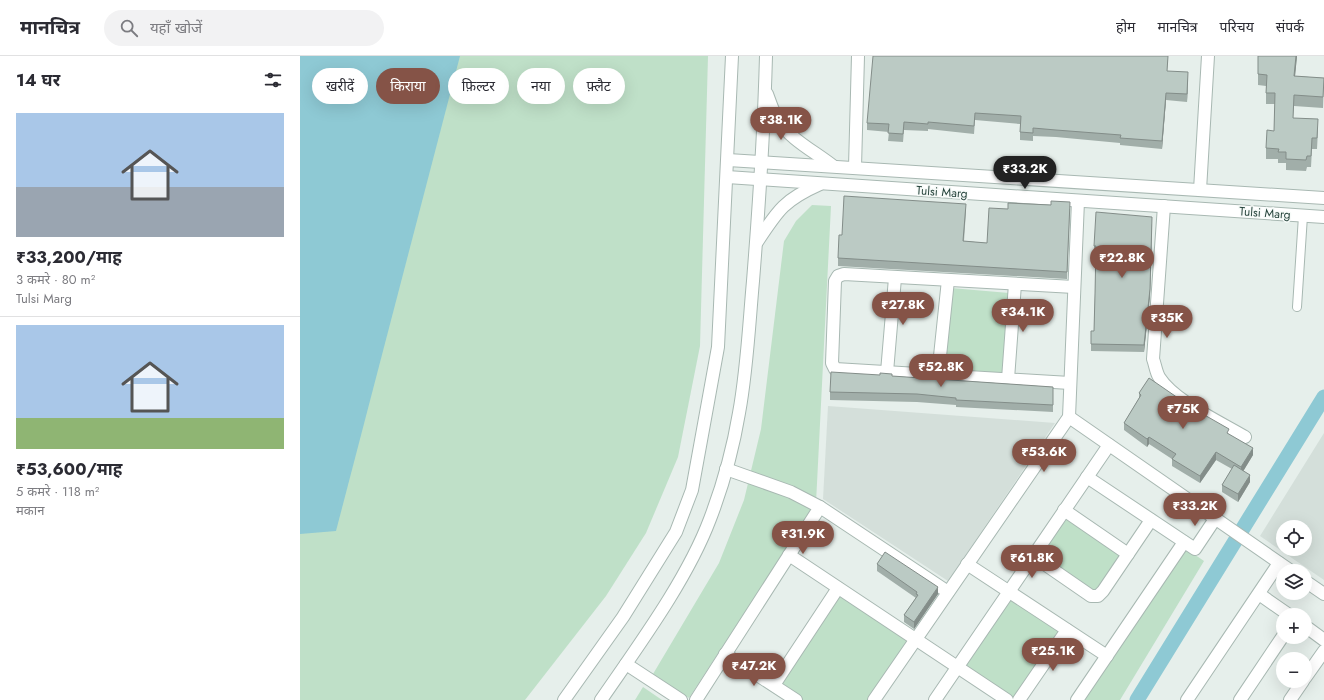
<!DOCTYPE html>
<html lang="hi">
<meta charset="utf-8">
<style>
:root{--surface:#fff;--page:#f2f2f3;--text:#2b2b33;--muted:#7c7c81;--line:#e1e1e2;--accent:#855347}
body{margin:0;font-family:Jost,"Noto Sans Devanagari",sans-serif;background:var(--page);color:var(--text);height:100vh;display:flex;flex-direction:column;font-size:15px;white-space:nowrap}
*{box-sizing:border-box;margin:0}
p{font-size:13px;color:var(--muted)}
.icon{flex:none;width:22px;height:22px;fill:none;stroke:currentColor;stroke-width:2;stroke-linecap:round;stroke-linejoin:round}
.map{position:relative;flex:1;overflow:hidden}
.details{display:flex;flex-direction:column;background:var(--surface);width:300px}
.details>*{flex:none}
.banner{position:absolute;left:12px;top:12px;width:380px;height:36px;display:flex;gap:8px}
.controls{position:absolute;left:976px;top:464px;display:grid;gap:8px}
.controls a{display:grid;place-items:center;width:36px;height:36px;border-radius:50%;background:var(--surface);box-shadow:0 4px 16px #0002;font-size:20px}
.price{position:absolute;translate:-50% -34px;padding:0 9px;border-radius:14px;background:var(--accent);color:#fff;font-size:13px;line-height:26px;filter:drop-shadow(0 1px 2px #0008)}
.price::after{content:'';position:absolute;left:50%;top:24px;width:12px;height:9px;margin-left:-6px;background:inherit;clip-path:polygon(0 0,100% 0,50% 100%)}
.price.current{background:#222;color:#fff}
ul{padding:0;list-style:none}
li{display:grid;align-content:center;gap:8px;height:212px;padding:0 16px}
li+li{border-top:1px solid var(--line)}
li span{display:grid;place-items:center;height:124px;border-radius:0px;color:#555}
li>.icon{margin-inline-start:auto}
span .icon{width:72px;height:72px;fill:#fffc;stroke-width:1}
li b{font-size:17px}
h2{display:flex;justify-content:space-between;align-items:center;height:48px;padding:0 16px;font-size:17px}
.pill{padding:0 14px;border-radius:18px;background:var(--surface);box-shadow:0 4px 16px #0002;font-size:14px;line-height:36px}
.pill.current{background:var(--accent);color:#fff}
header{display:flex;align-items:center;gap:24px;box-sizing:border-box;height:56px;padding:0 20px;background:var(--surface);border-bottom:1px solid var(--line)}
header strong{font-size:19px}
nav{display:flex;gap:22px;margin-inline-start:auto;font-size:14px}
.search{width:280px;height:36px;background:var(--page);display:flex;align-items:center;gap:10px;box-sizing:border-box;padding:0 14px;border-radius:22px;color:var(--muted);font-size:15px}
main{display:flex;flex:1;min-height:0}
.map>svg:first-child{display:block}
</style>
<header>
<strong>मानचित्र</strong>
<div class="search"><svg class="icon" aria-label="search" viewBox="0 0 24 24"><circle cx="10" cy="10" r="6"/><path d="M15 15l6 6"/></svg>यहाँ खोजें</div>
<nav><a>होम</a><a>मानचित्र</a><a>परिचय</a><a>संपर्क</a></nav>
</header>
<main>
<section class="details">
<h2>14 घर<svg class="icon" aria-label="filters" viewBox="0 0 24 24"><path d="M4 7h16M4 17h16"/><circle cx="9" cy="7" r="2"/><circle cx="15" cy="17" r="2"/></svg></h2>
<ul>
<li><span style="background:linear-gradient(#a9c7e8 60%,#9aa5b1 0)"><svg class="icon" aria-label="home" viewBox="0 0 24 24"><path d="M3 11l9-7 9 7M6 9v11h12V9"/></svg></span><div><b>₹33,200/माह</b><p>3 कमरे · 80 m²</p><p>Tulsi Marg</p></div></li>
<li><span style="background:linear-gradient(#a9c7e8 75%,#8fb573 0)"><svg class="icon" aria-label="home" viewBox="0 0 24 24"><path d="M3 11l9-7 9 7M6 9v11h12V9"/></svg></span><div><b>₹53,600/माह</b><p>5 कमरे · 118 m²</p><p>मकान</p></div></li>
</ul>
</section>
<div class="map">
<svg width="1024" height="644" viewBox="0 0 1024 644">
<rect width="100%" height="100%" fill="#e6efeb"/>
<g fill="#d4dfda" fill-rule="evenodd">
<polygon points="528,350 755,367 648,525 523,443"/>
<path d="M1024,377V524L960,480ZM983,471H1005V493H983Z"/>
</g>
<g fill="#bfe0c8">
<polygon points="0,0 408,0 400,290 378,401 346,477 306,540 225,644 0,644"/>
<polygon points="512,149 531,150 516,447 389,642 353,618 419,507 444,444 461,373 484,185 496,165"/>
<polygon points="651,232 709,237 703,319 645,314"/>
<polygon points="765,459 824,499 797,538 738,498"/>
<polygon points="885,492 904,505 820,644 782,644"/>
<polygon points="539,539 608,586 569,644 503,644 479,628"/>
<polygon points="709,539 762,574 716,644 711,644 662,611"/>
<polygon points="343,631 362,644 335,644"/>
</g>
<polygon fill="#8ec9d4" points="0,0 160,0 36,475 0,478"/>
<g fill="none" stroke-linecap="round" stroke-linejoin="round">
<polyline stroke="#8ec9d4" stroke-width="15" points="837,644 1024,341"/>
<defs>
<polyline id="service" points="997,251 1003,160"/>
<g id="minor">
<polyline points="555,111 558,0"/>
<polyline points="900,134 908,0"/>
<path d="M864,150L853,303C855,308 856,316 859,321C874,345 920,366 945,381"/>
<polyline points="587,316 595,222"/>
<polyline points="638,319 648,224"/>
<polyline points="708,323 715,228"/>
<polyline points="770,327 535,313 532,307 535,225 538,220 544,218 774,231"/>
<polyline points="769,361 991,515"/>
<polyline points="426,413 491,436 520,451"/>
<polyline points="787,421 895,493 915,463"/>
<polyline points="764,454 828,498"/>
<polyline points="489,499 707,644"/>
<polyline points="733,500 791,540 798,540 803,535 851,464"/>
<polyline points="667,508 807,600"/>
<polyline points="1005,525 1024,538"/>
<polyline points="959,538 989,559"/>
<polyline points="1005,570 1024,584"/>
<polyline points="425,598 496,644"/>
<polyline points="326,608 381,644"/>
<polyline points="1005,622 1024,595"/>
<polyline points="474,629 538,532"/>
<polyline points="396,644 520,451 648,536"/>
<polyline points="574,644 769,361 778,145"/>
<polyline points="635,644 809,389"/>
<polyline points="719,644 767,574"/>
<polyline points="777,644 884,486"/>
<polyline points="887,644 979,507"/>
<polyline points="940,644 983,580"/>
<polyline points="990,644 1003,625"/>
</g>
<g id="tertiary">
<path d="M467,38C470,46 473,56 478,64C491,84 514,95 533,110"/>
<polyline points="428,104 1024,142"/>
<polyline points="427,121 1024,161"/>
<path d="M457,186C478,154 484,144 520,128"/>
<polyline points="264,644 323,561 376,476 392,434 418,291 432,0"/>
<path d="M301,644C338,590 387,524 410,463C423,429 433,393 439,357C447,314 449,269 453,225C459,150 464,75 466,0"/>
</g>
</defs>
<use href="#service" stroke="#a8b8b2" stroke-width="10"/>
<use href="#minor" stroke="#a8b8b2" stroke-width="14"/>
<use href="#tertiary" stroke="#a8b8b2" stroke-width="14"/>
<use href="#service" stroke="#fff" stroke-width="8"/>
<use href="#minor" stroke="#fff" stroke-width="12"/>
<use href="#tertiary" stroke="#fff" stroke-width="12"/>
</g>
<g fill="#a1aea9">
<polygon points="997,0 995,20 1024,22 1023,52 994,50 993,62 1018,74 1017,93 1012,93 1011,111 1007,111 1006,115 986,114 986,107 978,107 978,103 966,103 966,92 974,75 975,48 966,48 966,30 958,29 958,18"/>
<polygon points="868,4 867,15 888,24 887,46 866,44 862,93 820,89 820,87 756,81 733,80 733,85 720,84 720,68 675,64 674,78 628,73 628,75 604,74 603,86 588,85 589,76 567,74 567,67"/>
<polygon points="708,153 770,153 767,223 538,210 538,202 542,179 666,155 664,185 687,187"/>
<polygon points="852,168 850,240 844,296 791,295 791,275 794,275 795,238 796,197 794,197 794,190"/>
<polygon points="592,320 753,331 753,356 656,351 656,349 617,346 530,344 530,336"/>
<polygon points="839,337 929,378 953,399 943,415 950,426 938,446 922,436 922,429 932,413 916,404 900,427 872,410 872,403 849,388 847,391 824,374 824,367 839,342"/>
<polygon points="577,508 638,538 614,573 604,566 604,559 616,542 577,515"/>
</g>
<g fill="#838d89">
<polygon points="996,0 997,0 994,30 994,20"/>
<polygon points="888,16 888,24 887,46 887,38"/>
<polygon points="866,37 866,44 862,93 862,85"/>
<polygon points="852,168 850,240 844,296 844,289"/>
<polygon points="849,381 849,388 847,391 847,383"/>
<polygon points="953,392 953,399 941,419 941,411"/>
<polygon points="916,396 916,404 900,427 900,420"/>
<polygon points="950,419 950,426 938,446 938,438"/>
<polygon points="638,531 638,538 614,573 614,566"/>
</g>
<g fill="#bbcac4" stroke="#838d89">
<polygon points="573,0 868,0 867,15 888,16 887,38 866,37 862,85 820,82 821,79 756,74 733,72 733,77 720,76 721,60 675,57 674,70 628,66 628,68 604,66 603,78 588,77 589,68 567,67"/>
<polygon points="958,0 996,0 994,20 1024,22 1023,41 994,39 993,62 1018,63 1017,82 1012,82 1011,100 1007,100 1006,104 986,103 986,96 978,96 979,93 966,92 967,74 974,75 975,37 966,37 967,19 958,18"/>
<polygon points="544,140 666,148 663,185 687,187 689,152 708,153 708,147 751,149 751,145 770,146 767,216 538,202 539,179 542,179"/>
<polygon points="796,156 852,161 850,233 844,289 791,288 791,275 794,275 795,238 796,190 794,190"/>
<polygon points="531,316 580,319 580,317 592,318 592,320 753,331 753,349 656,344 656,342 617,338 530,336"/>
<polygon points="849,322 894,353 929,373 927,377 953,392 941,411 916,396 900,420 872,403 876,398 849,381 847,383 824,367 841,339 839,337"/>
<polygon points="934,409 950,419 938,438 922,429"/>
<polygon points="585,496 638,531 614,566 604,559 618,539 616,538 617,536 577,508"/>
</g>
<g text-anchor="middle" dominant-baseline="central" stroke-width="3" stroke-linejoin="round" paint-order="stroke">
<g font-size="12" fill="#24423a" stroke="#f7fbf9">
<text transform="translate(642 136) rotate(4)">Tulsi Marg</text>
<text transform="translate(965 157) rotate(4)">Tulsi Marg</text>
</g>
</g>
</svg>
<div class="controls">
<a><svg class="icon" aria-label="locate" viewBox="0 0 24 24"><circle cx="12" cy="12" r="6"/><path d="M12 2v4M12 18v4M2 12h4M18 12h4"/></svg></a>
<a><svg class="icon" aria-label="layers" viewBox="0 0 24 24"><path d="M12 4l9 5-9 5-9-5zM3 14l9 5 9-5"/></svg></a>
<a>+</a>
<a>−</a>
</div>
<b class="price" style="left:481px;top:85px">₹38.1K</b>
<b class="price current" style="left:725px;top:134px">₹33.2K</b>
<b class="price" style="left:822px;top:223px">₹22.8K</b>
<b class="price" style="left:603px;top:270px">₹27.8K</b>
<b class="price" style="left:723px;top:277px">₹34.1K</b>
<b class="price" style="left:867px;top:283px">₹35K</b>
<b class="price" style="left:641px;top:332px">₹52.8K</b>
<b class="price" style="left:883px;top:374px">₹75K</b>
<b class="price" style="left:744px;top:417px">₹53.6K</b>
<b class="price" style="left:895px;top:471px">₹33.2K</b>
<b class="price" style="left:503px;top:499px">₹31.9K</b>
<b class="price" style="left:732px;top:523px">₹61.8K</b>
<b class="price" style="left:753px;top:616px">₹25.1K</b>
<b class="price" style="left:454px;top:631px">₹47.2K</b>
<div class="banner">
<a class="pill">खरीदें</a>
<a class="pill current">किराया</a>
<a class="pill">फ़िल्टर</a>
<a class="pill">नया</a>
<a class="pill">फ़्लैट</a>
</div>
</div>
</main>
